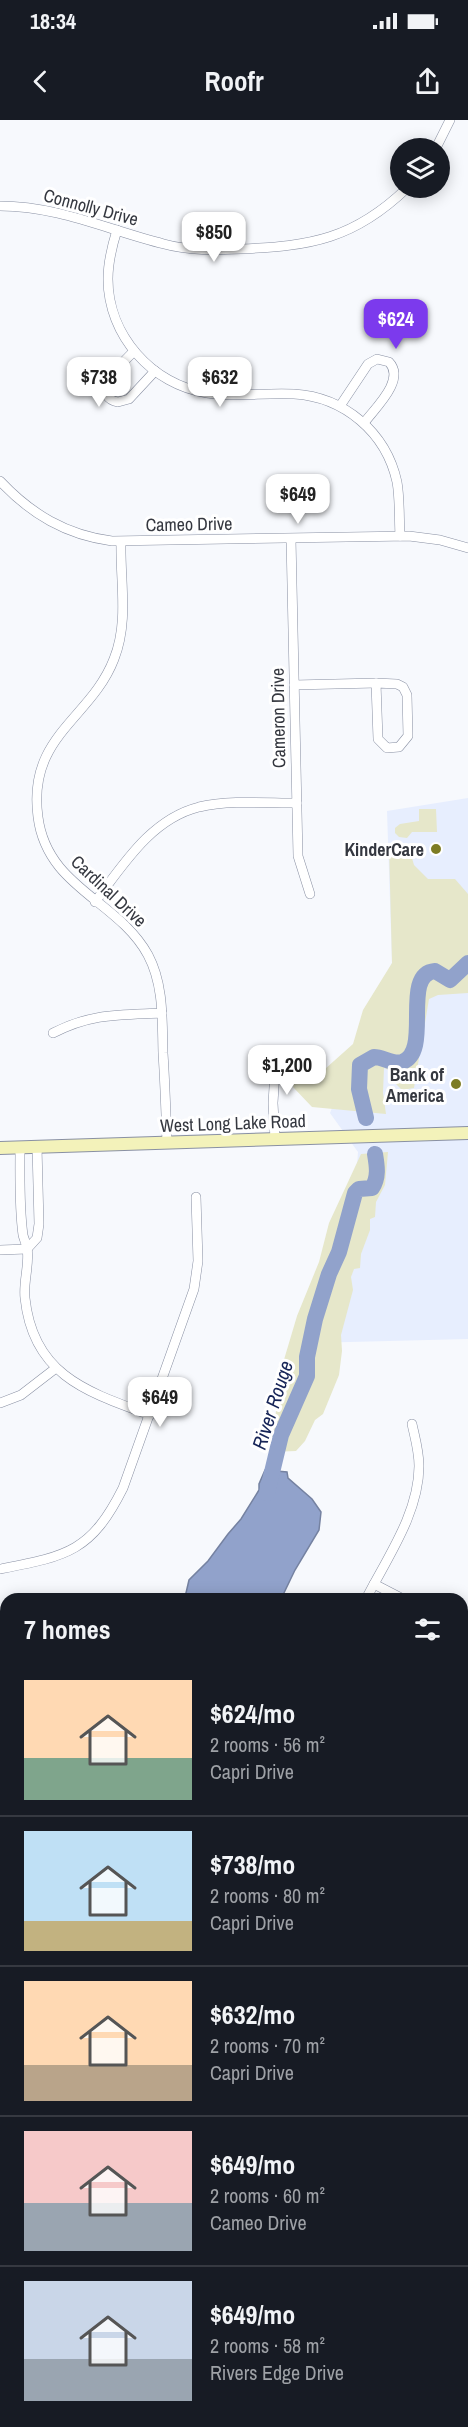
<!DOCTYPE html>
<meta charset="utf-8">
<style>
:root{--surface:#171b24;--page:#242831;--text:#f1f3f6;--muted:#9ea1a6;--line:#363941;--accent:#7c3aed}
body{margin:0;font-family:"Archivo Narrow",sans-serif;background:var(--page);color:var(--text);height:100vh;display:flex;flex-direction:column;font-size:22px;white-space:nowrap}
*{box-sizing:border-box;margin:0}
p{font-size:20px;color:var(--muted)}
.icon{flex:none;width:33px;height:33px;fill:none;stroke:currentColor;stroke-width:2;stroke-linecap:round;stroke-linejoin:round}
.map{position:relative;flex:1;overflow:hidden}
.drawer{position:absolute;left:0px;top:1473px;width:468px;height:834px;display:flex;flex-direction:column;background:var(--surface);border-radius:18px 18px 0 0;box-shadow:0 3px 15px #0003}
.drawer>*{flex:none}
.controls{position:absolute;left:390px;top:18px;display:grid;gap:12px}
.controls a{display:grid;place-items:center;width:60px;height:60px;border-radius:50%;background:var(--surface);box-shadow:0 3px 15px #0003;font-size:30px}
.price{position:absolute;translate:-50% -51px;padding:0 14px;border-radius:12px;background:#fff;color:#222;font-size:20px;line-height:39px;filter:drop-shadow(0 2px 3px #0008)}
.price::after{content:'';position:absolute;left:50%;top:36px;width:18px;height:14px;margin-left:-9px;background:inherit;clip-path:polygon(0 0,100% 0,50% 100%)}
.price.selected{background:var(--accent);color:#fff}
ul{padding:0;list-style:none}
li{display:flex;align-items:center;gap:18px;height:150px;padding:0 24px}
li+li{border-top:2px solid var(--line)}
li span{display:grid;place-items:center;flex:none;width:168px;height:120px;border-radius:0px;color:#555}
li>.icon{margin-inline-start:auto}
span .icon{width:72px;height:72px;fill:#fffc;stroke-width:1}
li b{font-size:26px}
h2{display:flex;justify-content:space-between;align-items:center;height:72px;padding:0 24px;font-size:26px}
.status{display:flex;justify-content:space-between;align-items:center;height:42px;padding:0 30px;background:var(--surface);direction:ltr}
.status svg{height:16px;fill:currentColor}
header{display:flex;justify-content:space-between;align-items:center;height:78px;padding:0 24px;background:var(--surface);font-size:27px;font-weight:800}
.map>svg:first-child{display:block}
</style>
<div class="status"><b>18:34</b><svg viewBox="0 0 49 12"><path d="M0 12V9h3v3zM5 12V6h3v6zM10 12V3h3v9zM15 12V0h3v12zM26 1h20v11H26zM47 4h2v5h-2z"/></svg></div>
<header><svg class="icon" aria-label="back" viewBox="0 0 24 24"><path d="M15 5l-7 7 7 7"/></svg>Roofr<svg class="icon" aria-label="share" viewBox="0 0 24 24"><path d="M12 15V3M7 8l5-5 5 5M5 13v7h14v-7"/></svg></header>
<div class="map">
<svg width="468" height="2307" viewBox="0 0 468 2307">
<rect width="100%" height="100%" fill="#f7f9fd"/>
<polygon fill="#e7eefe" points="468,678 468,1219 310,1223 355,1073 358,1032 330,993 392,843 387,691"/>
<g fill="#e6e7ca">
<polygon points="419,689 436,689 437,712 412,712 407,718 399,717 395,713 395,708 400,704 419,701"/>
<polygon points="389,727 409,728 414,745 428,759 455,759 468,774 468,873 438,875 429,879 414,968 402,970 395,963 393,952 384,948 383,973 386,994 312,987 293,967 297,952 325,949 353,924 363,890 392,843"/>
<polygon points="388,1032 385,1065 376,1082 375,1097 370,1099 370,1110 361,1134 360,1148 354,1149 351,1157 353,1170 341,1215 342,1231 339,1255 323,1294 315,1300 305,1321 296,1331 270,1332 283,1243 297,1196 319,1142 329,1103 361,1034"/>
<polygon points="0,1512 6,1513 6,1578 0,1587"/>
<polygon points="0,1755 6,1762 6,1892 0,1895"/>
<polygon points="0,1929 6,1933 6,2016 0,2016"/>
<rect x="0" y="2067" width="6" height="55"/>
</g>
<g fill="#91a2cb" stroke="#7582a1" stroke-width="1.5">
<polygon points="265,1350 287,1352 288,1358 312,1379 321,1392 319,1410 295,1450 281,1479 180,1479 186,1473 189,1460 208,1441 228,1414 241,1399 259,1370 259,1364"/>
<polygon points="6,1892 6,1933 0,1929 0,1895"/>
<polygon points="0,2016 6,2016 6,2051 0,2059"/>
</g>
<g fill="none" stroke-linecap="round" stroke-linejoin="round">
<g stroke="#91a2cb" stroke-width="16">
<path d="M366,998L359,969L360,945L374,937C383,937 393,945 402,942C433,932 400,854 435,851L450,860L468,843"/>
<path d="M267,1373L281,1315L307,1256V1237L315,1199L329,1154L339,1132L355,1073L359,1069L372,1068C379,1057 377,1046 375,1034"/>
</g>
<defs>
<g id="minor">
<polyline points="436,28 450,0"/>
<path d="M0,86C58,86 108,110 164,124C189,131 215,130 241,129C311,126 354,119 407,68"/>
<path d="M117,110C112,126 108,142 108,159C108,215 152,265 207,273C236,278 265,272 294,274C344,277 386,312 397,362C400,379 399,398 400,416"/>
<path d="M134,231L104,262C103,272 107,280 118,282L129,279L155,251"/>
<path d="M340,286L368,244L377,239L389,242C406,260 375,288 364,303"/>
<path d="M0,361C31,394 66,415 112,421L409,416L440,420L468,428"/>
<polyline points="291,419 298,736 310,774"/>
<path d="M121,422C120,461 129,502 114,539C91,599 27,616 38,697C47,768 118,780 148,835C164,865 162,900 163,933C165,963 166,993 167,1023"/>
<polygon points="376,563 397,564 403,567 407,575 408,616 399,627 387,628 378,619"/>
<polyline points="294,565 376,563"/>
<path d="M95,782C123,745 151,699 199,687C230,680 265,683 297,683"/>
<path d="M53,913C92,893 119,895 162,893"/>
<polyline points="275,1019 273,983 276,935"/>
<path d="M20,1028C20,1056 19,1086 23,1115C24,1119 26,1123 27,1128C30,1143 23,1162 25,1178C33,1255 87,1272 150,1295"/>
<polyline points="27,1129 37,1118 39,1104 37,1027"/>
<polyline points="0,1130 27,1129"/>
<polyline points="0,1283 21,1275 56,1248"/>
<path d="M0,1449C67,1436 91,1432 123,1368L194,1169L198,1141L196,1077"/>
<polyline points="374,1464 403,1479"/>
<path d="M366,1479C387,1438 419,1393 419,1346C419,1331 415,1318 412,1304"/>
<polyline points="462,1494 468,1494"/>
<polyline points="462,1790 468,1792"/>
<polyline points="462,1955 468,1955"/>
<polyline points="462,2185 468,2187"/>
<polyline points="66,2301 75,2307"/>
<polyline points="220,2301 228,2307"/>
<polyline points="101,2307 109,2301"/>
</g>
<polyline id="secondary" points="0,1028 468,1013"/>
</defs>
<use href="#minor" stroke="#8990a3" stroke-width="10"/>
<use href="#secondary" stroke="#8990a3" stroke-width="14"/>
<use href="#minor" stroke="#fff" stroke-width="9"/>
<use href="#secondary" stroke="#f3f2ba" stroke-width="12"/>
</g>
<g fill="#7d7c24" stroke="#fff" stroke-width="2">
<circle cx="436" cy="729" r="6"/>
<circle cx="456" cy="964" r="6"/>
</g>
<g text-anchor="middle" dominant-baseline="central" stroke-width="6" stroke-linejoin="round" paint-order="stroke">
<g font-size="18" fill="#353840" stroke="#fff">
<text transform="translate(91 87) rotate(15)">Connolly Drive</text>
<text transform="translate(189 404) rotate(-1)">Cameo Drive</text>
<text transform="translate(278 598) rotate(-91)">Cameron Drive</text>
<text transform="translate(109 771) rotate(43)">Cardinal Drive</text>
<text transform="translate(233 1003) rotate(-2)">West Long Lake Road</text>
</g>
<g font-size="18" font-weight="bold" fill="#353840" stroke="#fff" text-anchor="end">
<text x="424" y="729">KinderCare</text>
<text x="444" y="954">Bank of<tspan x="444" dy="21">America</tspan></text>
</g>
<g font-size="20" font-style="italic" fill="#162457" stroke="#fff">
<text transform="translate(272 1285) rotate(-72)">River Rouge</text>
</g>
</g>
</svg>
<div class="controls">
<a><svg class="icon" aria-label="layers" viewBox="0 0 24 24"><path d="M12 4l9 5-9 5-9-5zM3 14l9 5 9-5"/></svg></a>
</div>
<b class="price" style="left:214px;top:143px">$850</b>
<b class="price selected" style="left:396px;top:230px">$624</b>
<b class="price" style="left:99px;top:288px">$738</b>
<b class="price" style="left:220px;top:288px">$632</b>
<b class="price" style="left:298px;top:405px">$649</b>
<b class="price" style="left:287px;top:976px">$1,200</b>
<b class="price" style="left:160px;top:1308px">$649</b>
<section class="drawer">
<h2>7 homes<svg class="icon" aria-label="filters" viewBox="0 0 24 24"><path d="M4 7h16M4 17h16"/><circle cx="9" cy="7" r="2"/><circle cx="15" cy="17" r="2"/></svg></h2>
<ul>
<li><span style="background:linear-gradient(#ffd9b3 65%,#7fa58c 0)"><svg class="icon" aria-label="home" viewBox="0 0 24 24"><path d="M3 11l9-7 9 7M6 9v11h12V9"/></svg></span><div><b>$624/mo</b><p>2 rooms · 56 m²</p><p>Capri Drive</p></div></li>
<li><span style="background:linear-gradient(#bfe0f5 75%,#c2b280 0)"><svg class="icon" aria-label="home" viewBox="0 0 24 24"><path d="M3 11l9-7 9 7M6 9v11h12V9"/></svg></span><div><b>$738/mo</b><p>2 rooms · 80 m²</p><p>Capri Drive</p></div></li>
<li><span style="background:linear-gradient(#ffd9b3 70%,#b9a48a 0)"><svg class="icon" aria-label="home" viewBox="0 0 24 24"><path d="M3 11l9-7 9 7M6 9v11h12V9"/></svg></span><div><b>$632/mo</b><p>2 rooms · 70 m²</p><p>Capri Drive</p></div></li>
<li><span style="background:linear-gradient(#f6c9c9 60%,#9aa5b1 0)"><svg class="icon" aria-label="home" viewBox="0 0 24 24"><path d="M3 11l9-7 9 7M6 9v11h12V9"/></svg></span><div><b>$649/mo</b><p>2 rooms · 60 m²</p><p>Cameo Drive</p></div></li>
<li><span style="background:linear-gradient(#c9d6e8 65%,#9aa5b1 0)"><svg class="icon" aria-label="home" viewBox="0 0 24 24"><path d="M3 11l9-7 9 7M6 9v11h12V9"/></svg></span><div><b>$649/mo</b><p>2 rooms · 58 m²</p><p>Rivers Edge Drive</p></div></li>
</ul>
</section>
</div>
